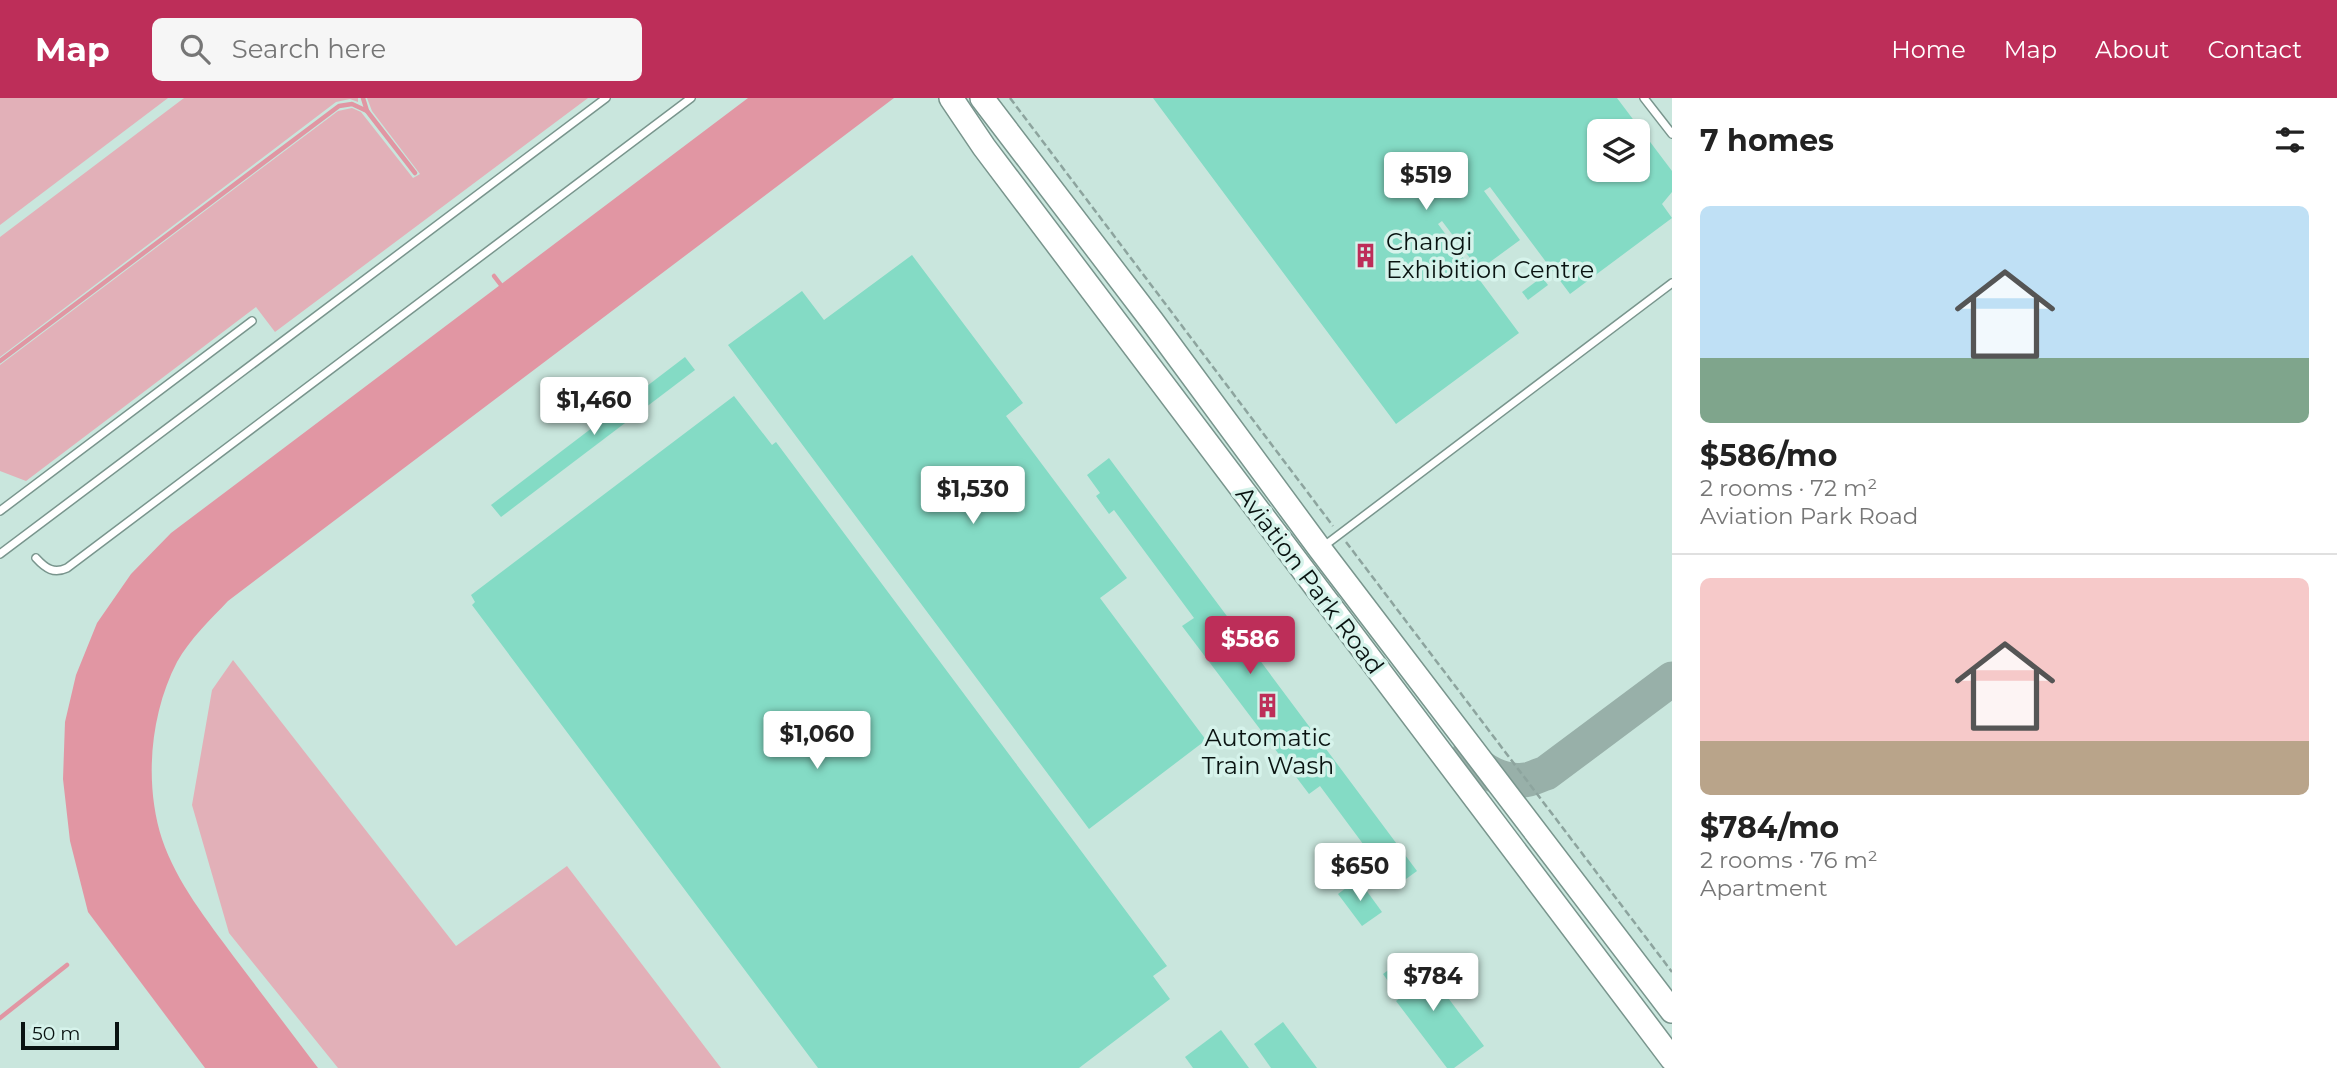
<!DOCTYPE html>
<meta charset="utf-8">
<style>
:root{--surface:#fff;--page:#f6f6f6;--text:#222;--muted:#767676;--line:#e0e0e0;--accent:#bd2e59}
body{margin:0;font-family:Montserrat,sans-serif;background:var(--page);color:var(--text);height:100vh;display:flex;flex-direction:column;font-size:26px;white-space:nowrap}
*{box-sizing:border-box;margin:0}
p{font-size:23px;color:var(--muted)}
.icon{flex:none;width:38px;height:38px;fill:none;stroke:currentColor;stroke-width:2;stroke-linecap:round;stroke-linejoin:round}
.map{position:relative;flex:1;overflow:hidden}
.details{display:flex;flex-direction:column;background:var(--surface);width:665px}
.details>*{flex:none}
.controls{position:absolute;left:1587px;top:21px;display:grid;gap:14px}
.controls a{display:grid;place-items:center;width:63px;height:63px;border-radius:10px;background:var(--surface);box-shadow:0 2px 5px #0004;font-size:35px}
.scale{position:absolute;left:21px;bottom:18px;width:98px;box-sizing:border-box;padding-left:7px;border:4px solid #091311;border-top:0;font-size:19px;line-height:24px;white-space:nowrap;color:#091311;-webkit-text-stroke:5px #d6f3eb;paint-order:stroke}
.price{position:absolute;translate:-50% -60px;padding:0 16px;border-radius:7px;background:#fff;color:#222;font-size:23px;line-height:46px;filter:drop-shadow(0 2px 4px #0008)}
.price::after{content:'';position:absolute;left:50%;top:42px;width:21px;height:16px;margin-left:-10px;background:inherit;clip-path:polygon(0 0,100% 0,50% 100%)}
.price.current{background:var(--accent);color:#fff}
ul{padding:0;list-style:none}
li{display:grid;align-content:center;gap:14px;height:371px;padding:0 28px}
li+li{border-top:2px solid var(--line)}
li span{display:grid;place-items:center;height:217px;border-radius:10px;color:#555}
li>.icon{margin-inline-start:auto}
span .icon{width:126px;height:126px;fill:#fffc;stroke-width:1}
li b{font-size:30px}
h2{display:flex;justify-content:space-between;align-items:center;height:84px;padding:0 28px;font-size:30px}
header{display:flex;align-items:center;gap:42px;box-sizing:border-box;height:98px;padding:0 35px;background:var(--accent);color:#fff}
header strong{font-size:33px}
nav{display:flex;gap:38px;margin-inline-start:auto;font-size:24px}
.search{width:490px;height:63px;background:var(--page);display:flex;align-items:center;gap:18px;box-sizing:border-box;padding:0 24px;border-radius:10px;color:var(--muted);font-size:26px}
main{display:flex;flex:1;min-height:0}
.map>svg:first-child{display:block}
</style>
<header>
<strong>Map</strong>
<div class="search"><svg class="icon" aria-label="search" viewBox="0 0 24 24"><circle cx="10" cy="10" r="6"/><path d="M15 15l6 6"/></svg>Search here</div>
<nav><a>Home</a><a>Map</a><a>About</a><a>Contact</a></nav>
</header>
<main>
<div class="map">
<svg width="1672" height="970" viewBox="0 0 1672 970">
<rect width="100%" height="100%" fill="#c9e6dd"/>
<g fill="#e2b0b8">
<polygon points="0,0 168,0 0,127"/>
<polygon points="184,0 358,0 358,4 350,1 336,4 0,259 0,139"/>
<polygon points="367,0 588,0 275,234 256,209 26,383 0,373 0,267 338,13 352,10 361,14 413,80 420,76 372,13"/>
<polygon points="233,562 456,848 567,768 721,970 338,970 229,835 192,707 212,592"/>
</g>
<path fill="#e196a3" d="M748,0H894L228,503C210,522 190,541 177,564C150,616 144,685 162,741C177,785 207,822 234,859C262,896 290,933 318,970H205L88,814L70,743L63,681L65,624L76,577L97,525L131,476L171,435Z"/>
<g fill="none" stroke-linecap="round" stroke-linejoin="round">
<g stroke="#e196a3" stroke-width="4.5">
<polyline points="363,0 367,13 415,75"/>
<polyline points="494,178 504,191"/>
<polyline points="0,263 339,8 352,6 367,13"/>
<polyline points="0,920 67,867"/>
</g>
<path stroke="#98b0a9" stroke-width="35" d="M1469,657C1481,673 1503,685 1524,682C1531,682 1539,677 1546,675L1672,581"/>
</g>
<g fill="#84dbc5" fill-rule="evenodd">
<path d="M1153,0H1617L1672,73V94L1662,106L1672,120L1570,196L1490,89L1484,93L1520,142L1479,172L1442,123L1438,126L1519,235L1396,326ZM1600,33H1638V72H1600Z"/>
<polygon points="912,157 1023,305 1006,318 1127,480 1100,500 1206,642 1089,731 728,247 802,193 824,222"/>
<polygon points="1542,179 1548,187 1528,202 1522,194"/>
<polygon points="685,259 695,272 501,419 491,407"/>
<polygon points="734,298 772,347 776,344 1167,868 1153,878 1170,901 1079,970 818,970 472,507 475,504 471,497"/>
<polygon points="1109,360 1417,773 1395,789 1320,688 1309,696 1182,528 1194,520 1114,412 1109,416 1096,398 1100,395 1087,377"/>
<polygon points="1358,781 1382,814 1362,828 1338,796"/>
<polygon points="1410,856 1427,880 1431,877 1484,948 1454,970 1447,970 1396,903 1400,900 1383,876"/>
<polygon points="1283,924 1317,970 1271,970 1254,946"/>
<polygon points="1221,932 1249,970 1193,970 1185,959"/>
</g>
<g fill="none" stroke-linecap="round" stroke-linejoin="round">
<defs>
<g id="service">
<polyline points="1644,0 1672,36"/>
<polyline points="0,413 252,223"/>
<polyline points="1324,448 1672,185"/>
<polyline points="0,456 606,0"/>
<path d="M36,460C46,471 54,476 67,470L691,0"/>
</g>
<g id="primary">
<polyline points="951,0 984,49 1672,961"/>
<polyline points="982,0 1152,223 1320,451 1672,913"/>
</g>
</defs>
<use href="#service" stroke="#79958d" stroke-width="10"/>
<use href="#primary" stroke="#79958d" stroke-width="26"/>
<g stroke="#8da49e" stroke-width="2.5" stroke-dasharray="7 3.5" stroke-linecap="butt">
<polyline points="1010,0 1333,428"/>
<polyline points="1346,444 1672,874"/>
</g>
<use href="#service" stroke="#fff" stroke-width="7"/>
<use href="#primary" stroke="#fff" stroke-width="23"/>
</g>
<defs>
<symbol id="building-bare" viewBox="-9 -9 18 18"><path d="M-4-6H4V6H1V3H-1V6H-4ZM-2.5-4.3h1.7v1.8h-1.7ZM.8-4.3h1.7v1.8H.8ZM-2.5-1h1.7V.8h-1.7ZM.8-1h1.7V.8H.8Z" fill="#bd2e59" stroke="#d6f3eb" stroke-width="2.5" paint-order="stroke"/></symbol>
</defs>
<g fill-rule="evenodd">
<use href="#building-bare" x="1348" y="140" width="35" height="35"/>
<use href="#building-bare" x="1250" y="590" width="35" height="35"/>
</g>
<g text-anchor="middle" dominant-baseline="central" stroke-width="7" stroke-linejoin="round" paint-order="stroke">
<g font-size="24" fill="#091311" stroke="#d6f3eb" text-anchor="start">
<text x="1386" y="143">Changi<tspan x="1386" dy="28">Exhibition Centre</tspan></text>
<text x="1268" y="639" text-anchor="middle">Automatic<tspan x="1268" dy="28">Train Wash</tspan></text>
</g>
<g font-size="24" fill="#091311" stroke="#d6f3eb">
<text transform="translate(1310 482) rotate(53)">Aviation Park Road</text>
</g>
</g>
</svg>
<div class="controls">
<a><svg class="icon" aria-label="layers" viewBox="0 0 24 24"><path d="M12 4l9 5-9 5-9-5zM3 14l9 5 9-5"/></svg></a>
</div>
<div class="scale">50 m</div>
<b class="price" style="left:1426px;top:114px">$519</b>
<b class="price" style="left:594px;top:339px">$1,460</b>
<b class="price" style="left:973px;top:428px">$1,530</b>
<b class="price current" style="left:1250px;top:578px">$586</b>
<b class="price" style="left:817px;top:673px">$1,060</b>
<b class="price" style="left:1360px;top:805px">$650</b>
<b class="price" style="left:1433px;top:915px">$784</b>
</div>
<section class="details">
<h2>7 homes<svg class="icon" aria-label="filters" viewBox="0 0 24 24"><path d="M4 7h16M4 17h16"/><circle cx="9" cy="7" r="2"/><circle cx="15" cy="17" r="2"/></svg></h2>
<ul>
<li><span style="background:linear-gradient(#bfe0f5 70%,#7fa58c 0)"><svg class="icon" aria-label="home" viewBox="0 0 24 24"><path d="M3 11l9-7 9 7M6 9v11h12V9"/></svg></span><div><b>$586/mo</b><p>2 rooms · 72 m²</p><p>Aviation Park Road</p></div></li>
<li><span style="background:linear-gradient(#f6c9c9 75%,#b9a48a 0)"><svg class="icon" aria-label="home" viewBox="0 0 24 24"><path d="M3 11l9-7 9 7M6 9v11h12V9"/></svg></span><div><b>$784/mo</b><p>2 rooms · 76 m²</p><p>Apartment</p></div></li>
</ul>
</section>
</main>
